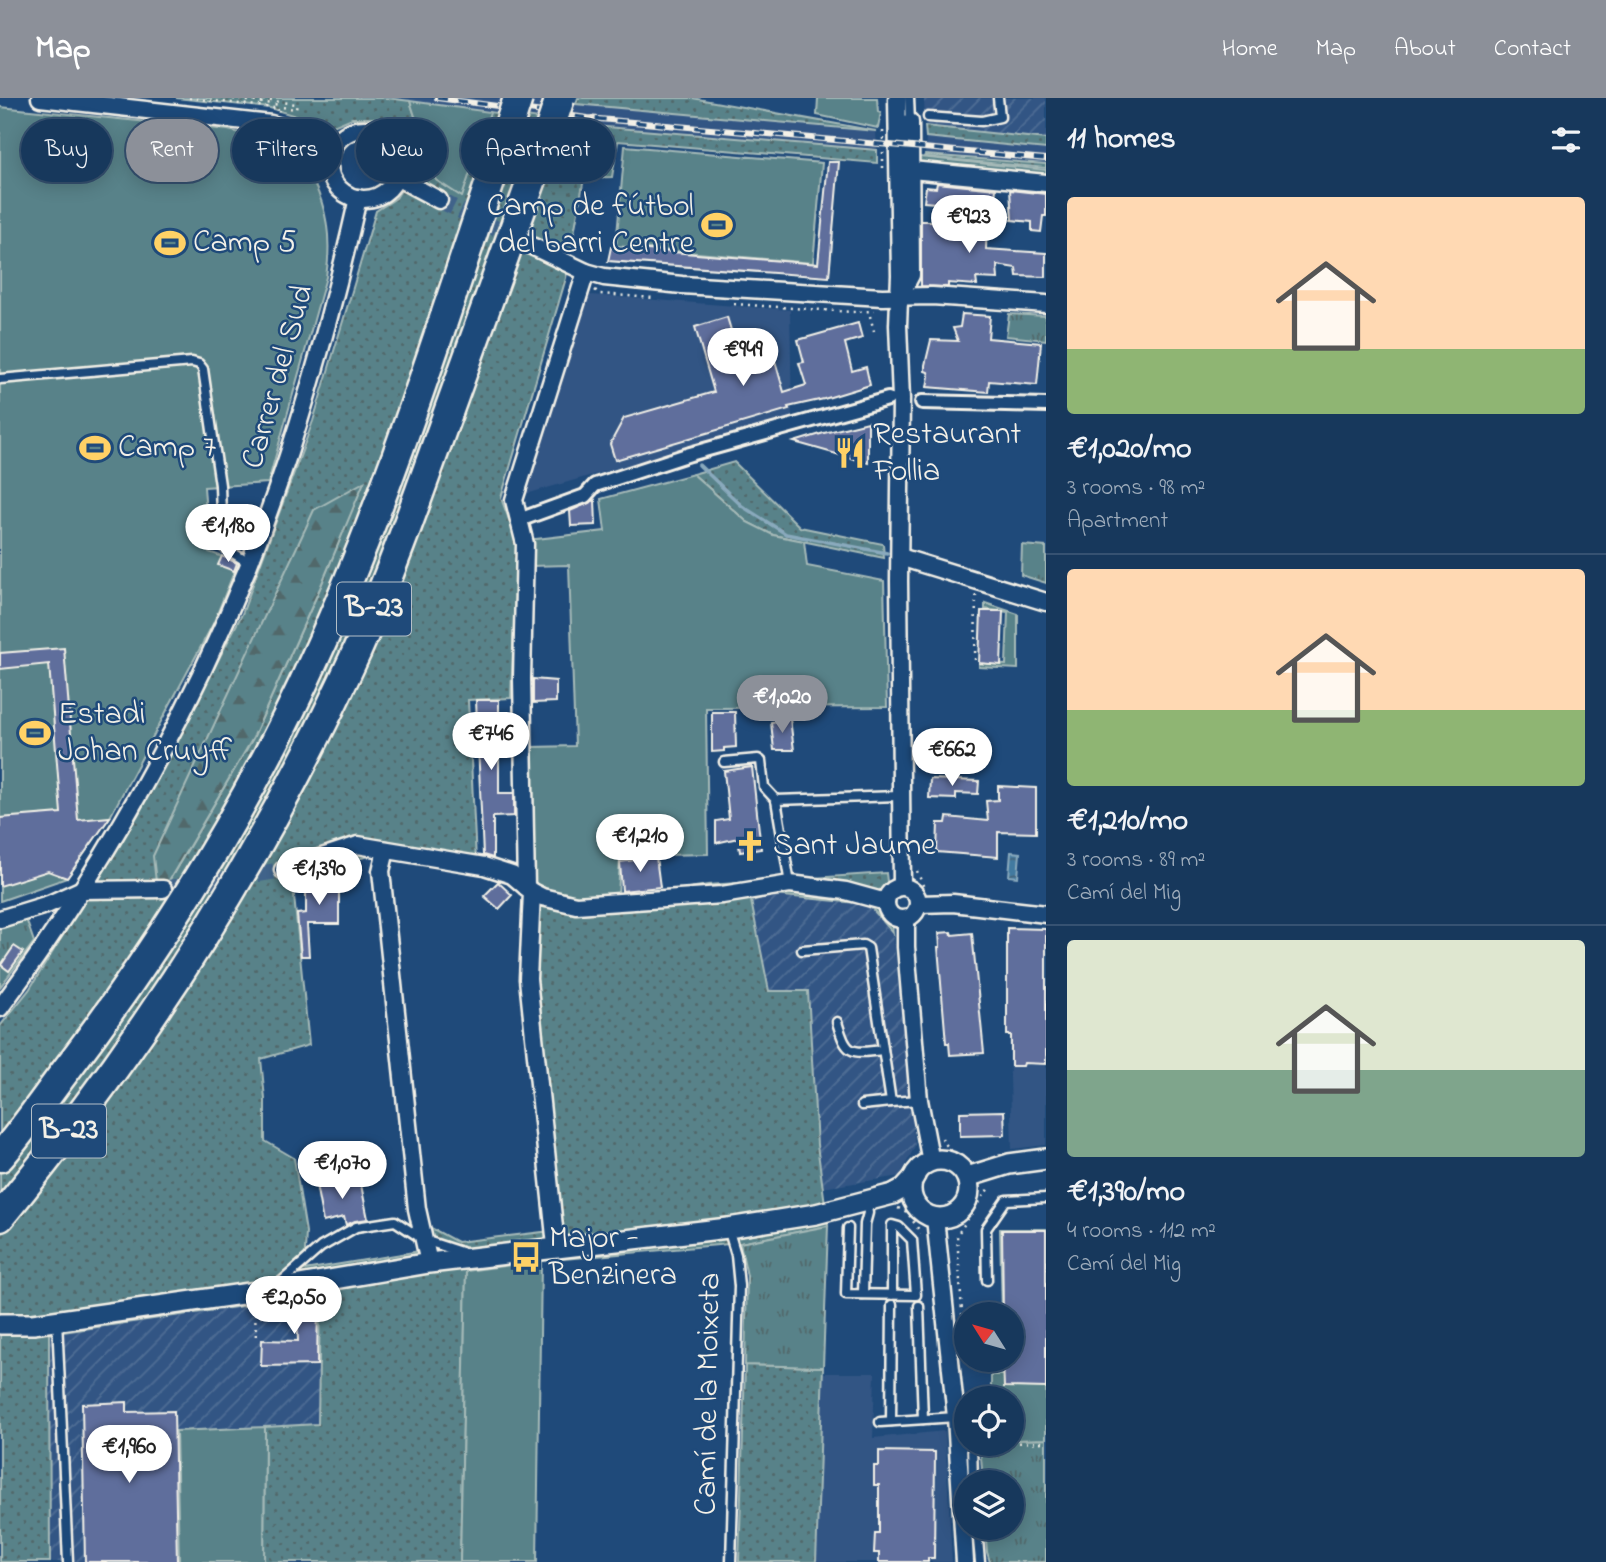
<!DOCTYPE html>
<meta charset="utf-8">
<style>
:root{--surface:#17385c;--page:#203f62;--text:#f1f3f6;--muted:#9eacbb;--line:#365272;--accent:#8c9099}
body{margin:0;font-family:"Indie Flower",sans-serif;background:var(--page);color:var(--text);height:100vh;display:flex;flex-direction:column;font-size:26px;white-space:nowrap}
*{box-sizing:border-box;margin:0}
p{font-size:23px;color:var(--muted)}
.icon{flex:none;width:38px;height:38px;fill:none;stroke:currentColor;stroke-width:2;stroke-linecap:round;stroke-linejoin:round}
.map{position:relative;flex:1;overflow:hidden}
.details{display:flex;flex-direction:column;background:var(--surface);width:560px}
.details>*{flex:none}
.banner{position:absolute;left:21px;top:21px;width:665px;height:63px;display:flex;gap:14px}
.needle{width:46px;rotate:307deg}
.fabs{position:absolute;left:954px;top:1204px;display:grid;gap:14px}
.fabs a{display:grid;place-items:center;width:70px;height:70px;border-radius:50%;background:var(--surface);box-shadow:0 4px 18px #0003,0 0 0 2px var(--line);font-size:35px}
.price{position:absolute;translate:-50% -60px;padding:0 16px;border-radius:24px;background:#fff;color:#222;font-size:23px;line-height:46px;filter:drop-shadow(0 2px 4px #0008)}
.price::after{content:'';position:absolute;left:50%;top:42px;width:21px;height:16px;margin-left:-10px;background:inherit;clip-path:polygon(0 0,100% 0,50% 100%)}
.price.selected{background:var(--accent);color:#fff}
ul{padding:0;list-style:none}
li{display:grid;align-content:center;gap:14px;height:371px;padding:0 21px}
li+li{border-top:2px solid var(--line)}
li span{display:grid;place-items:center;height:217px;border-radius:7px;color:#555}
li>.icon{margin-inline-start:auto}
span .icon{width:126px;height:126px;fill:#fffc;stroke-width:1}
li b{font-size:30px}
h2{display:flex;justify-content:space-between;align-items:center;height:84px;padding:0 21px;font-size:30px}
.tag{padding:0 24px;border-radius:32px;background:var(--surface);box-shadow:0 4px 18px #0003,0 0 0 2px var(--line);font-size:24px;line-height:63px}
.tag.selected{background:var(--accent);color:#fff}
header{display:flex;align-items:center;gap:42px;box-sizing:border-box;height:98px;padding:0 35px;background:var(--accent);color:#fff}
header strong{font-size:33px}
nav{display:flex;gap:38px;margin-inline-start:auto;font-size:24px}
main{display:flex;flex:1;min-height:0}
.map>svg:first-child{display:block}
</style>
<header>
<strong>Map</strong>
<nav><a>Home</a><a>Map</a><a>About</a><a>Contact</a></nav>
</header>
<main>
<div class="map">
<svg width="1046" height="1464" viewBox="0 0 1046 1464">
<defs>
<pattern id="industrial-furrows" width="10" height="10" patternUnits="userSpaceOnUse" patternTransform="scale(1.75)"><rect width="10" height="10" fill="#325584"/><path d="M-1 1l2-2M0 10L10 0M9 11l2-2" fill="none" stroke="#506e95"/></pattern>
<pattern id="grass-dots" width="8" height="8" patternUnits="userSpaceOnUse" patternTransform="scale(1.75)"><rect width="8" height="8" fill="#588289"/><path d="M2 2h.1M6 6h.1" fill="none" stroke="#51686b" stroke-width="1.8" stroke-linecap="round"/></pattern>
<pattern id="forest-firs" width="22" height="20" patternUnits="userSpaceOnUse" patternTransform="scale(1.75)"><rect width="22" height="20" fill="#588289"/><path d="M5 1l3.5 6h-7zM16 11l3.5 6h-7z" fill="#51686b"/></pattern>
<pattern id="park-tufts" width="24" height="20" patternUnits="userSpaceOnUse" patternTransform="scale(1.75)"><rect width="24" height="20" fill="#588289"/><path d="M3 7l-1-3M5 7V3M7 7l1-3M15 17l-1-3M17 17v-4M19 17l1-3" fill="none" stroke="#51686b"/></pattern>
<pattern id="water-waves" width="16" height="10" patternUnits="userSpaceOnUse" patternTransform="scale(1.75)"><rect width="16" height="10" fill="#437aa0"/><path d="M0 5q4-4 8 0t8 0" fill="none" stroke="#466478"/></pattern>
</defs>
<rect width="100%" height="100%" fill="#1f4a7a"/>
<filter id="ink" filterUnits="userSpaceOnUse"><feTurbulence type="fractalNoise" baseFrequency=".0143" numOctaves="2"/><feDisplacementMap in="SourceGraphic" scale="14" xChannelSelector="R" yChannelSelector="G"/><feConvolveMatrix kernelMatrix="1 2 1 2 8 2 1 2 1" color-interpolation-filters="sRGB"/></filter>
<g filter="url(#ink)">
<g fill="#325584">
<polygon points="387,0 531,0 569,6 876,33 877,52 582,27"/>
<polygon points="926,39 1046,51 1046,66 925,57"/>
<polygon points="590,197 790,212 792,320 526,396 585,200"/>
<polygon points="1009,943 1046,943 1046,1047 1012,1051"/>
<polygon points="823,1275 875,1275 873,1340 945,1333 952,1464 816,1464"/>
</g>
<g fill="url(#industrial-furrows)">
<polygon points="924,0 1046,0 1046,41 925,28"/>
<polygon points="773,797 868,806 893,835 915,1048 900,1078 822,1090 817,1047 808,894 769,893 751,803"/>
<polygon points="320,1197 318,1326 176,1333 179,1464 50,1464 49,1236"/>
</g>
<g fill="url(#grass-dots)" stroke="#a6bab8" stroke-width="2" fill-rule="evenodd">
<path d="M176,0H387L410,3L436,82L462,98L490,14L582,27L877,52V65L618,43L612,79L584,80L566,180L501,400L517,443L511,600L468,602L476,762L618,801L708,787L886,775L893,835L868,806L773,797L751,803L769,893H808L817,1047L828,1128L740,1145L541,1163L466,1173L460,1464H264L265,1329L318,1326L320,1197L49,1236L50,1464H0V928L29,892L138,717L242,516L313,323L376,113L396,100L412,74L404,43L379,20H352L331,29L270,10ZM363,384L320,490L253,640L159,800ZM371,758H391L512,782L528,801L551,1133L457,1144L424,1126L420,1153L304,1172L306,1134L294,1060L265,1043V1001L261,961L309,947L293,788L300,772Z"/>
<polygon points="578,0 692,0 876,33 576,6"/>
<polygon points="925,28 1046,41 1046,51 926,39"/>
<polygon points="925,57 1046,66 1046,70 924,59"/>
<polygon points="734,364 800,429 883,446 884,460 773,437 747,424 693,376"/>
<polygon points="745,1267 823,1269 816,1464 739,1464"/>
</g>
<polygon fill="url(#forest-firs)" stroke="#a6bab8" stroke-width="2" points="364,384 320,490 253,640 158,801 153,758 314,412"/>
<g fill="url(#park-tufts)" stroke="#a6bab8" stroke-width="2">
<polygon points="1009,216 1046,218 1046,242 1006,238"/>
<polygon points="1022,447 1046,449 1046,485 1021,477"/>
<polygon points="25,818 34,844 0,889 0,826"/>
<polygon points="828,1128 823,1269 745,1267 747,1178 740,1145"/>
<polygon points="1046,1341 1046,1464 990,1464 987,1454 985,1430 1012,1430 1012,1384 983,1384 980,1346 1012,1346 1012,1342"/>
</g>
<g fill="#588289" stroke="#a6bab8" stroke-width="2">
<polygon points="818,0 877,0 878,14 881,15 878,30 817,17"/>
<polygon points="410,3 490,14 462,99 436,82"/>
<path d="M0,9L228,32C244,36 260,39 275,47C323,72 334,129 326,179L268,385L204,389L209,454L238,464L213,526L110,719L67,780L0,803Z"/>
<polygon points="625,48 822,65 813,165 616,148"/>
<polygon points="919,59 1046,72 1046,78 918,65"/>
<polygon points="693,376 747,424 773,437 804,443 807,468 884,483 887,609 706,610 708,756 620,758 618,801 574,802 530,790 531,649 575,648 569,467 530,468 528,442 605,433 601,401"/>
<polygon points="985,505 1018,516 1018,571 979,569 979,565 1006,567 1008,514 985,511"/>
<polygon points="1000,1131 1046,1131 1046,1341 1012,1342 1012,1300 991,1300 991,1277 1003,1277 1003,1262 1012,1262 1012,1216 1002,1216"/>
<polygon points="541,1163 537,1464 460,1464 466,1173"/>
<polygon points="265,1329 264,1464 179,1464 176,1333"/>
</g>
<polygon fill="url(#water-waves)" stroke="#8aaabd" stroke-width="2" points="1011,754 1020,755 1018,779 1009,778"/>
<g fill="none" stroke-linecap="round" stroke-linejoin="round">
<polyline stroke="#8aaabd" stroke-width="3.5" points="699,367 742,408 786,436 887,455"/>
</g>
<g fill="#5e6e9c" stroke="#f4f1e8" stroke-width="2">
<polygon points="828,64 839,64 829,179 608,163 611,149 818,166"/>
<polygon points="937,85 996,91 994,110 924,104 926,89 936,90"/>
<polygon points="1010,92 1046,96 1046,118 1043,118 1041,134 1032,133 1032,124 1012,122"/>
<polygon points="921,123 987,123 986,151 1046,155 1046,179 1017,178 1016,170 997,167 998,181 976,180 977,187 948,185 948,189 921,188"/>
<polygon points="962,216 990,218 988,240 1041,245 1037,287 989,283 988,294 927,289 929,278 928,274 925,273 925,267 931,242 958,243 953,230 960,229"/>
<polygon points="727,219 739,259 771,249 784,294 806,287 799,265 804,264 798,242 858,225 862,240 845,245 852,273 866,269 870,287 824,301 788,309 789,311 615,362 610,346 624,320 714,294 695,229"/>
<polygon points="868,324 868,365 794,344 824,335"/>
<polygon points="595,402 596,427 571,428 570,413"/>
<polygon points="222,458 237,465 234,473 218,467"/>
<polygon points="981,513 1003,513 1001,567 979,565"/>
<polygon points="64,550 78,722 110,719 67,780 48,773 0,788 0,720 61,715 49,566 0,571 0,555"/>
<polygon points="533,581 556,583 556,604 533,605"/>
<polygon points="476,602 499,602 499,695 514,695 514,718 493,719 493,760 483,757"/>
<polygon points="712,614 735,614 736,649 724,650 724,653 712,654"/>
<polygon points="790,621 794,652 774,652 771,624"/>
<polygon points="752,669 761,751 740,754 738,740 716,745 716,723 729,721 724,673"/>
<polygon points="930,681 979,683 978,696 956,695 956,701 929,700"/>
<polygon points="998,688 1036,690 1036,735 998,734 998,759 937,754 938,725 946,725 947,719 988,723 986,703 998,702"/>
<polygon points="656,759 660,789 622,793 620,764"/>
<polygon points="339,778 339,826 307,826 309,858 301,858 297,816 306,815 306,779"/>
<polygon points="498,784 512,797 499,811 484,798"/>
<polygon points="1007,830 1046,831 1046,966 1024,965 1023,968 1011,968 1011,937 1007,937"/>
<polygon points="951,834 952,837 972,835 984,955 950,957 949,945 946,945 938,849 940,849 939,835"/>
<polygon points="14,848 23,854 9,873 1,867"/>
<polygon points="1004,1013 1005,1037 960,1038 960,1014"/>
<polygon points="325,1079 327,1088 360,1082 368,1121 355,1123 346,1127 344,1119 323,1124 315,1081"/>
<polygon points="1002,1132 1046,1132 1046,1290 1004,1289 1003,1262 1012,1262 1012,1216 1003,1216"/>
<polygon points="318,1200 317,1267 261,1268 262,1242 298,1243 297,1213 261,1218 261,1207"/>
<polygon points="127,1304 127,1314 174,1313 177,1464 85,1464 82,1306"/>
<polygon points="879,1353 935,1354 934,1460 928,1460 928,1464 879,1464 879,1455 874,1455 875,1435 879,1435 879,1387 874,1387 874,1368 879,1368"/>
</g>
<g fill="none" stroke-linecap="round" stroke-linejoin="round">
<g stroke="#3f638a" stroke-width="16" stroke-dasharray="16 8" stroke-linecap="butt">
<polyline points="439,102 517,141"/>
<polyline points="163,791 283,772"/>
</g>
<defs>
<g id="service">
<polyline points="909,0 910,24"/>
<polyline points="928,19 982,23 1000,19 998,0"/>
<polyline points="0,281 192,264 199,266 203,271 220,387 222,448 249,465"/>
<polyline points="724,664 758,661 761,663 764,689 776,702 790,786"/>
<polyline points="776,702 899,698"/>
<polyline points="802,852 863,847 868,850 891,1004 919,1002"/>
<path d="M837,924C847,956 849,956 883,952"/>
<polyline points="862,1007 891,1004"/>
<polyline points="728,1130 736,1157 739,1188 731,1464"/>
<polyline points="848,1130 846,1196 916,1197 912,1142 899,1129 892,1127 892,1197"/>
<polyline points="987,1182 986,1131 1006,1102 1046,1100"/>
<polyline points="280,1185 321,1149 356,1129 395,1123 424,1142 464,1155"/>
<polyline points="863,1196 865,1126 868,1115 866,1102"/>
<polyline points="919,1208 923,1321"/>
<polyline points="57,1222 68,1464"/>
<polyline points="891,1323 892,1207"/>
<polyline points="880,1324 956,1319"/>
<polyline points="972,1346 973,1384"/>
<polyline points="977,1430 980,1464"/>
</g>
<g id="pedestrian">
<polyline points="922,304 1046,307"/>
<polyline points="519,422 585,398 595,387 690,356 888,301"/>
</g>
<g id="minor">
<polyline points="40,0 271,26 315,39 334,49"/>
<polyline points="897,0 900,177 898,227 901,301 899,483 902,788"/>
<circle cx="364" cy="66" r="35"/>
<polyline points="911,72 1046,85"/>
<polyline points="396,79 439,102"/>
<polyline points="517,141 586,174 604,179 682,187 882,199 932,198 1046,206"/>
<polyline points="901,196 911,177 910,24"/>
<polyline points="900,459 1046,504"/>
<polyline points="386,752 381,773 417,1111 429,1165"/>
<polyline points="283,772 358,747 484,768 512,777 532,794 542,799 576,807 722,797 790,786 846,793 886,804"/>
<circle cx="902" cy="805" r="16"/>
<polyline points="526,789 522,581 525,446 514,402 586,174"/>
<polyline points="532,794 528,881 556,1148"/>
<polyline points="919,806 953,805 1046,816"/>
<polyline points="0,821 49,806 80,792 163,791"/>
<polyline points="906,821 906,849 919,1002 931,1064"/>
<path d="M0,910C100,775 185,625 248,469C295,350 330,225 358,100"/>
<polyline points="935,1120 956,1319 965,1464"/>
</g>
<g id="tertiary">
<circle cx="940" cy="1091" r="29"/>
<polyline points="967,1079 1009,1066 1046,1061"/>
<polyline points="0,1226 33,1226 270,1192 429,1165 728,1130 816,1116 893,1096 904,1090 915,1078"/>
</g>
<g id="motorway">
<path d="M0,1059C24,1031 45,1000 67,971C164,843 249,706 315,560C393,389 447,208 508,31"/>
<path d="M0,1119C144,945 263,759 357,553C388,483 414,410 440,337C475,240 510,142 545,45"/>
</g>
</defs>
<use href="#service" stroke="#f4f1e8" stroke-width="13"/>
<use href="#pedestrian" stroke="#f4f1e8" stroke-width="18"/>
<use href="#minor" stroke="#f4f1e8" stroke-width="21"/>
<use href="#tertiary" stroke="#f4f1e8" stroke-width="24"/>
<use href="#motorway" stroke="#f4f1e8" stroke-width="33"/>
<g stroke="#f4f1e8" stroke-width="2.5" stroke-dasharray="2 5" stroke-linecap="butt">
<polyline points="189,0 275,10 275,13"/>
<polyline points="226,0 281,7"/>
<polyline points="249,0 280,4"/>
<polyline points="278,13 281,9 296,11 297,6 281,4"/>
<circle cx="365" cy="67" r="39"/>
<polyline points="883,70 883,28"/>
<polyline points="595,192 600,196 654,200"/>
<polyline points="734,206 852,214 874,213"/>
<polyline points="870,218 874,233"/>
<polyline points="975,562 976,496"/>
<polyline points="917,773 925,792"/>
<path d="M942,1040C947,1051 957,1058 968,1061"/>
<polyline points="898,1110 907,1114 921,1135"/>
<polyline points="255,1208 256,1243"/>
<polyline points="964,1245 957,1137 989,1090"/>
<polyline points="1012,1345 1046,1344"/>
<polyline points="981,1346 999,1346"/>
</g>
<use href="#service" stroke="#1f4a7a" stroke-width="8"/>
<use href="#pedestrian" stroke="#1f4a7a" stroke-width="12"/>
<use href="#minor" stroke="#1f4a7a" stroke-width="16"/>
<use href="#tertiary" stroke="#1f4a7a" stroke-width="19"/>
<use href="#motorway" stroke="#1f4a7a" stroke-width="28"/>
<defs>
<polyline id="rail" points="437,0 588,20 1046,61"/>
</defs>
<use href="#rail" stroke="#f4f1e8" stroke-width="6"/>
<use href="#rail" stroke="#1f4a7a" stroke-width="3.5" stroke-dasharray="10" stroke-linecap="butt"/>
<defs>
<g id="motorway-bridge">
<polyline points="508,31 518,0"/>
<polyline points="545,45 560,0"/>
</g>
</defs>
<use href="#motorway-bridge" stroke="#f4f1e8" stroke-width="33" stroke-linecap="butt"/>
<use href="#motorway-bridge" stroke="#1f4a7a" stroke-width="28"/>
</g>
</g>
<defs>
<symbol id="stadium-bare" viewBox="-9 -9 18 18"><path d="M0-5a6.5 5 0 1 0 0 10a6.5 5 0 1 0 0-10ZM-3.5-1.8h7v3.6h-7Z" fill="#ffd166" stroke="#1f4a7a" stroke-width="2.5" paint-order="stroke"/></symbol>
<symbol id="restaurant-bare" viewBox="-9 -9 18 18"><path d="M-5-6h1v4h1v-4h1v4h1v-4h1v5L-1.5 .5V6h-2V.5L-5-1ZM5-6V6H3V1.5H1.5Q1.5-4 5-6Z" fill="#ffd166" stroke="#1f4a7a" stroke-width="2.5" paint-order="stroke"/></symbol>
<symbol id="church-bare" viewBox="-9 -9 18 18"><path d="M-1.2-6h2.4v3.5h3.3v2.4h-3.3V6h-2.4V-.1h-3.3v-2.4h3.3Z" fill="#ffd166" stroke="#1f4a7a" stroke-width="2.5" paint-order="stroke"/></symbol>
<symbol id="bus-bare" viewBox="-9 -9 18 18"><path d="M-5-6H5V4H4V6H2V4H-2V6H-4V4H-5ZM-3.5-4V0h7V-4ZM-3.5 1.2v1.5H-2V1.2ZM2 1.2v1.5H3.5V1.2Z" fill="#ffd166" stroke="#1f4a7a" stroke-width="2.5" paint-order="stroke"/></symbol>
</defs>
<g fill-rule="evenodd">
<use href="#stadium-bare" x="695" y="105" width="44" height="44"/>
<use href="#stadium-bare" x="148" y="123" width="44" height="44"/>
<use href="#stadium-bare" x="73" y="328" width="44" height="44"/>
<use href="#restaurant-bare" x="828" y="333" width="44" height="44"/>
<use href="#stadium-bare" x="13" y="613" width="44" height="44"/>
<use href="#church-bare" x="728" y="726" width="44" height="44"/>
<use href="#bus-bare" x="504" y="1137" width="44" height="44"/>
</g>
<g text-anchor="middle" dominant-baseline="central" stroke-width="5" stroke-linejoin="round" paint-order="stroke">
<g fill="#1f4a7a" stroke="#b4bfc7" stroke-width="2">
<rect x="337" y="484.5" width="74" height="53" rx="5"/>
<rect x="32" y="1006.5" width="74" height="53" rx="5"/>
</g>
<g font-size="30" font-weight="bold" fill="#f4f1e8">
<text x="374" y="511">B-23</text>
<text x="69" y="1033">B-23</text>
</g>
<g font-size="32" fill="#f4f1e8" stroke="#1f4a7a" text-anchor="start">
<text x="694" y="109" text-anchor="end">Camp de fútbol<tspan x="694" dy="37">del barri Centre</tspan></text>
<text x="193" y="145">Camp 5</text>
<text x="873" y="337">Restaurant<tspan x="873" dy="37">Follia</tspan></text>
<text x="118" y="350">Camp 7</text>
<text x="58" y="617">Estadi<tspan x="58" dy="37">Johan Cruyff</tspan></text>
<text x="773" y="748">Sant Jaume</text>
<text x="549" y="1141">Major -<tspan x="549" dy="37">Benzinera</tspan></text>
</g>
<g font-size="32" fill="#f4f1e8" stroke="#1f4a7a">
<text transform="translate(279 279) rotate(-74)">Carrer del Sud</text>
<text transform="translate(709 1296) rotate(-89)">Camí de la Moixeta</text>
</g>
</g>
</svg>
<div class="fabs">
<a><svg class="needle" viewBox="-14 -14 28 28"><path d="M0-13l5 13h-10z" fill="#e53935"/><path d="M0 13l5-13h-10z" fill="#9eacbb"/></svg></a>
<a><svg class="icon" aria-label="locate" viewBox="0 0 24 24"><circle cx="12" cy="12" r="6"/><path d="M12 2v4M12 18v4M2 12h4M18 12h4"/></svg></a>
<a><svg class="icon" aria-label="layers" viewBox="0 0 24 24"><path d="M12 4l9 5-9 5-9-5zM3 14l9 5 9-5"/></svg></a>
</div>
<b class="price" style="left:969px;top:157px">€923</b>
<b class="price" style="left:743px;top:290px">€949</b>
<b class="price" style="left:228px;top:466px">€1,180</b>
<b class="price selected" style="left:782px;top:637px">€1,020</b>
<b class="price" style="left:491px;top:674px">€746</b>
<b class="price" style="left:952px;top:690px">€662</b>
<b class="price" style="left:640px;top:776px">€1,210</b>
<b class="price" style="left:319px;top:809px">€1,390</b>
<b class="price" style="left:342px;top:1103px">€1,070</b>
<b class="price" style="left:294px;top:1238px">€2,050</b>
<b class="price" style="left:129px;top:1387px">€1,960</b>
<div class="banner">
<a class="tag">Buy</a>
<a class="tag selected">Rent</a>
<a class="tag">Filters</a>
<a class="tag">New</a>
<a class="tag">Apartment</a>
</div>
</div>
<section class="details">
<h2>11 homes<svg class="icon" aria-label="filters" viewBox="0 0 24 24"><path d="M4 7h16M4 17h16"/><circle cx="9" cy="7" r="2"/><circle cx="15" cy="17" r="2"/></svg></h2>
<ul>
<li><span style="background:linear-gradient(#ffd9b3 70%,#8fb573 0)"><svg class="icon" aria-label="home" viewBox="0 0 24 24"><path d="M3 11l9-7 9 7M6 9v11h12V9"/></svg></span><div><b>€1,020/mo</b><p>3 rooms · 98 m²</p><p>Apartment</p></div></li>
<li><span style="background:linear-gradient(#ffd9b3 65%,#8fb573 0)"><svg class="icon" aria-label="home" viewBox="0 0 24 24"><path d="M3 11l9-7 9 7M6 9v11h12V9"/></svg></span><div><b>€1,210/mo</b><p>3 rooms · 89 m²</p><p>Camí del Mig</p></div></li>
<li><span style="background:linear-gradient(#dfe7d0 60%,#7fa58c 0)"><svg class="icon" aria-label="home" viewBox="0 0 24 24"><path d="M3 11l9-7 9 7M6 9v11h12V9"/></svg></span><div><b>€1,390/mo</b><p>4 rooms · 112 m²</p><p>Camí del Mig</p></div></li>
</ul>
</section>
</main>
